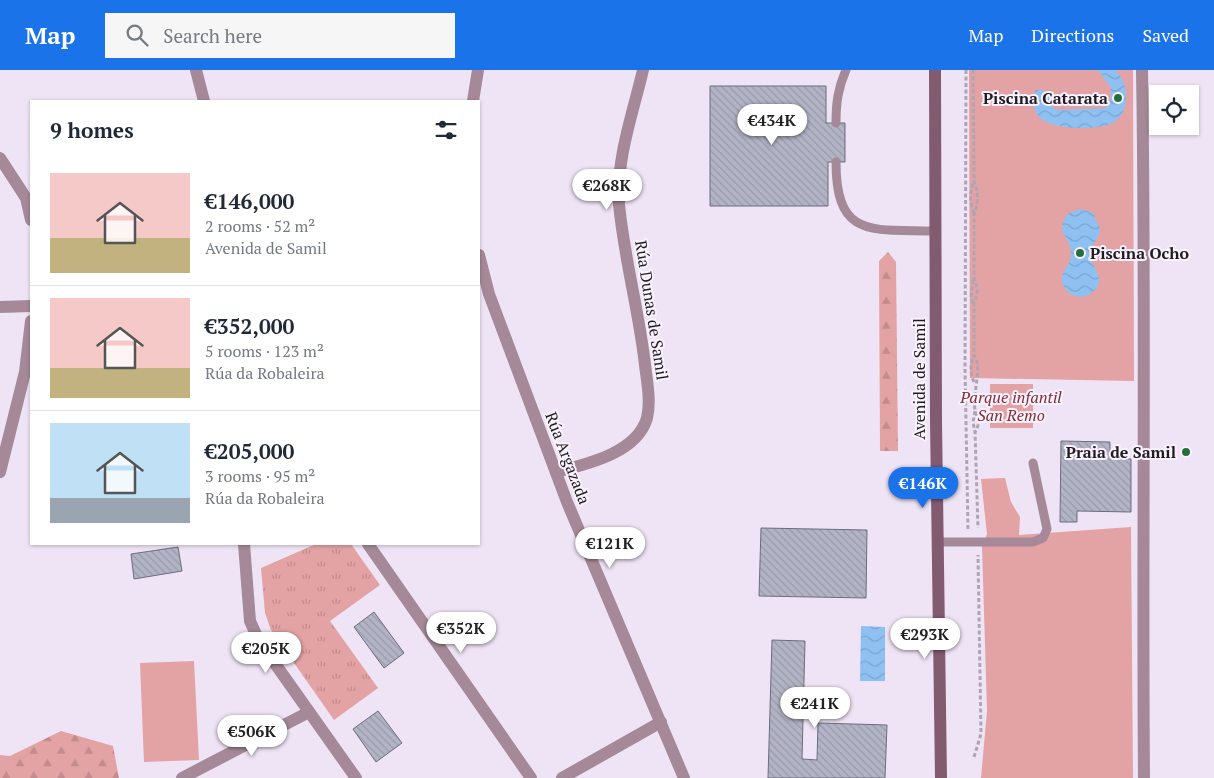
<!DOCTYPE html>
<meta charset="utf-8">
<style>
:root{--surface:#fff;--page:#f6f6f7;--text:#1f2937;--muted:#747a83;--line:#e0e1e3;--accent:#1a73e8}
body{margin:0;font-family:"PT Serif",serif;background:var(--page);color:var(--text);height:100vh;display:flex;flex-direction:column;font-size:19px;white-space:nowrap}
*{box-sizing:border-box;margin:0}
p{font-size:16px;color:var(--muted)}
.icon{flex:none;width:28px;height:28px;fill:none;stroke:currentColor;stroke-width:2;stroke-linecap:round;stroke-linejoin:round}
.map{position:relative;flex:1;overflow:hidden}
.panel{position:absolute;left:30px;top:30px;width:450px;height:445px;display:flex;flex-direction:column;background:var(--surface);border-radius:0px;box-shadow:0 1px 4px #0004}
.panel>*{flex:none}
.buttons{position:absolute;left:1149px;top:15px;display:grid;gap:10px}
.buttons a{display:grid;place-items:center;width:50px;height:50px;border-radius:0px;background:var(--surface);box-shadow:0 1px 4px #0004;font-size:25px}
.price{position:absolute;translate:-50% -42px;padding:0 11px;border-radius:18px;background:#fff;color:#222;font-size:16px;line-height:32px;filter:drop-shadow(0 1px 2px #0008)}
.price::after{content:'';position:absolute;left:50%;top:30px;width:15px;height:11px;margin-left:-8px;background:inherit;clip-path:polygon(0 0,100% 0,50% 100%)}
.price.active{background:var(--accent);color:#fff}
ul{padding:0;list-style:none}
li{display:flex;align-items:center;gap:15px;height:125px;padding:0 20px}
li+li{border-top:1px solid var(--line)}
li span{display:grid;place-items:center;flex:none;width:140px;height:100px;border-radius:0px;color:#555}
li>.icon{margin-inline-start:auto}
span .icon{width:60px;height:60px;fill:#fffc;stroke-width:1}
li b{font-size:21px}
h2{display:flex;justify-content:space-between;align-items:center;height:60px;padding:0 20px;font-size:21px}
header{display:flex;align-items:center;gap:30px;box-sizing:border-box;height:70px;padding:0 25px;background:var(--accent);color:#fff}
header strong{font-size:24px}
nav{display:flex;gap:28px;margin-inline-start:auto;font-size:18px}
.search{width:350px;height:45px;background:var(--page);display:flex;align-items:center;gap:12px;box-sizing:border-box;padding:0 18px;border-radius:0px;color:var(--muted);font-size:19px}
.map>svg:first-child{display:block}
</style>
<header>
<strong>Map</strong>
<div class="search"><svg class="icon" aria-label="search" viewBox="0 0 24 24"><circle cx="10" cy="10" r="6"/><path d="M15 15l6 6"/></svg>Search here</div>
<nav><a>Map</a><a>Directions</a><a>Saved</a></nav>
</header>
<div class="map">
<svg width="1214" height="708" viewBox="0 0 1214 708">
<defs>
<pattern id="grass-tufts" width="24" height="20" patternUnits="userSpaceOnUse" patternTransform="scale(1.25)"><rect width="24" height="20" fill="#e3a2a4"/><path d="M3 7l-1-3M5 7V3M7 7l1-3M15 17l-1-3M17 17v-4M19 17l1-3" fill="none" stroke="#c28b8d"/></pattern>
<pattern id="forest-firs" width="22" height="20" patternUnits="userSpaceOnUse" patternTransform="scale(1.25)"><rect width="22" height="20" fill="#e3a2a4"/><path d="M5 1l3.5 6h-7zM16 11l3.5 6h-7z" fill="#c28b8d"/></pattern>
<pattern id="water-waves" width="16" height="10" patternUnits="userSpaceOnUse" patternTransform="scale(1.25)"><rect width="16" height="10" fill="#8ec1f2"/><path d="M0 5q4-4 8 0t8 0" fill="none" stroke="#7aa5cf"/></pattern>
<pattern id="building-back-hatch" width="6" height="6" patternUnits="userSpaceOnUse" patternTransform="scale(1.25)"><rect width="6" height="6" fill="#b2b4c6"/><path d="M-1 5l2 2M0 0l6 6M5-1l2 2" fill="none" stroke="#999aaa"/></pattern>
</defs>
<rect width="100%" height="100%" fill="#efe4f6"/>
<polygon fill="url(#grass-tufts)" points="316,474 351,474 380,515 330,551 378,618 334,650 271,560 265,543 261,498"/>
<g fill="url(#forest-firs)">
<polygon points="888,182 896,192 898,381 880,381 879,191"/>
<polygon points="61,661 113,676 119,708 0,708 0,685 10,686"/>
</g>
<g fill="#e3a2a4">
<polygon points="969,0 1133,0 1134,311 970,308"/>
<rect x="990" y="314" width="43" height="44"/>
<polygon points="1005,408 1011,432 1020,447 1019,465 1131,457 1133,708 981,708 987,641 982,476 987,464 981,409"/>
<polygon points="194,591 199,690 144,692 140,593"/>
</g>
<g fill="url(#water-waves)">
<path d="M1098,0H1115C1124,9 1126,15 1126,28C1126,38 1122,48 1112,53C1097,61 1045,61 1036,43C1033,37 1035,27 1035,20L1050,21L1052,37L1058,40L1105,38L1110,34L1111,18Z"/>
<path d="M1081,139L1093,143L1100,159L1098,167L1089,181C1089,196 1111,211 1090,224C1083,228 1077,227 1070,224C1050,204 1073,199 1071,182C1070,165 1053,162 1069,143Z"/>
<polygon points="861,556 885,557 885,611 860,611"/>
</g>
<g fill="url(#building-back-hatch)" stroke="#6b6d7e">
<polygon points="710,16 826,16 826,53 845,53 845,92 828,92 828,136 710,136"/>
<polygon points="1061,371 1110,372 1110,388 1131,389 1131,442 1077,441 1077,452 1060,452"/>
<polygon points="761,458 867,460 866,528 759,526"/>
<polygon points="178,477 182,501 134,509 131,484"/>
<polygon points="374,542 404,583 384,598 354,557"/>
<polygon points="772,570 805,571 802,689 817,690 818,653 887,655 885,708 768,708"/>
<polygon points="378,641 402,673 376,692 353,659"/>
</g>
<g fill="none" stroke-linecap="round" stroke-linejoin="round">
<g stroke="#aea5b4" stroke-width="3" stroke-dasharray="4 2.5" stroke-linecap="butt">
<polyline points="966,0 965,299 968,459"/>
<path d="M973,0L974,112C979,120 978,135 974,144V209C978,217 978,225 974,233V285C983,298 972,323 975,340C977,348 981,354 975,362L978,458"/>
<path d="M974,143C970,134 969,121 974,112"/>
<polyline points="973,210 971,227 973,233"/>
<path d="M974,312C970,304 970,294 974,285"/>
<polyline points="975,341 973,352 975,362"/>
<polyline points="974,687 981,664 978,485"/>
</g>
<g stroke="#a58998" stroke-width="9">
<path d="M836,53C836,33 838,18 846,0"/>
<path d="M836,92C836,170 873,159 935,161"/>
<polyline points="938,472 1033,472 1043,468 1047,459 1033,393"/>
</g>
<g stroke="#a58998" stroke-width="12">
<polyline points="196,0 204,31"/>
<path d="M1142,0C1146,236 1142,472 1144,708"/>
<polyline points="473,31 478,0"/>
<polyline points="0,88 26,128 31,150"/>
<polyline points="479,185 489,224 567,432 684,708"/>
<polyline points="0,237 31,236"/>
<polyline points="0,402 25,302 31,251"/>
<path d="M556,402C587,394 637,383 647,348C651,331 647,312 645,295C639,241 624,188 619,134C616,89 633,43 643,0"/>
<polyline points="244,474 250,551 259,571 356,708"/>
<polyline points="368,474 531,708"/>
<polyline points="182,708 309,642"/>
<polyline points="562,708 661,652"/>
</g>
<polyline stroke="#835b71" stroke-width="12" points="935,0 936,352 941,708"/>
</g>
<g fill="#246f3d" stroke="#faf3fe" stroke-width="2">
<circle cx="1118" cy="28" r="5"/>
<circle cx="1080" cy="183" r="5"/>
<circle cx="1186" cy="382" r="5"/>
</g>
<g text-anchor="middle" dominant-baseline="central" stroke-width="4" stroke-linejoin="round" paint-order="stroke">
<g font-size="16" font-weight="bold" fill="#1f1b21" stroke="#faf3fe" text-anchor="end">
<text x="1108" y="28">Piscina Catarata</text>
<text x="1090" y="183" text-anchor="start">Piscina Ocho</text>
<text x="1176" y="382">Praia de Samil</text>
</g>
<g font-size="16" fill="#1f1b21" stroke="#faf3fe">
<text transform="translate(652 240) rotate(81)">Rúa Dunas de Samil</text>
<text transform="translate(919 309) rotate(-90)">Avenida de Samil</text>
<text transform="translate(568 388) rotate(69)">Rúa Argazada</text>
</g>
<g font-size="16" font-style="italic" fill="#802a34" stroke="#faf3fe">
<text x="1011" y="327">Parque infantil<tspan x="1011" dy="18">San Remo</tspan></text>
</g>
</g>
</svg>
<div class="buttons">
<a><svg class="icon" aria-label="locate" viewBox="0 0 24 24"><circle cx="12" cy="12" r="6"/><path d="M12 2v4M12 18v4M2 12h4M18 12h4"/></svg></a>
</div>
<b class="price" style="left:772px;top:76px">€434K</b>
<b class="price" style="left:607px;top:141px">€268K</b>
<b class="price active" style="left:923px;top:439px">€146K</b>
<b class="price" style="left:610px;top:499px">€121K</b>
<b class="price" style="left:461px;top:584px">€352K</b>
<b class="price" style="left:925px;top:590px">€293K</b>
<b class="price" style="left:266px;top:604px">€205K</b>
<b class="price" style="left:815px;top:659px">€241K</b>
<b class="price" style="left:252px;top:687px">€506K</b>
<section class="panel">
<h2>9 homes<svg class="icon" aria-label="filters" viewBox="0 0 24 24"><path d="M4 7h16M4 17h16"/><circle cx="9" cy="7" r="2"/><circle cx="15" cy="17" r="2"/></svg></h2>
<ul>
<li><span style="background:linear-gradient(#f6c9c9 65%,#c2b280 0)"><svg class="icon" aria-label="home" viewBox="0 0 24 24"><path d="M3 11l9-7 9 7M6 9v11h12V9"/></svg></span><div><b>€146,000</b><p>2 rooms · 52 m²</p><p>Avenida de Samil</p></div></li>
<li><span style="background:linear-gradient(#f6c9c9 70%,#c2b280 0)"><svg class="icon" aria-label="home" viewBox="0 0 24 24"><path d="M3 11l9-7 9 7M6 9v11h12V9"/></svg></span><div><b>€352,000</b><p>5 rooms · 123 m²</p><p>Rúa da Robaleira</p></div></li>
<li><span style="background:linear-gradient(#bfe0f5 75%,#9aa5b1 0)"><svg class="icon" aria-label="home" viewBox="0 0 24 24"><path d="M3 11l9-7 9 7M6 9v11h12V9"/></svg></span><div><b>€205,000</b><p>3 rooms · 95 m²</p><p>Rúa da Robaleira</p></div></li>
</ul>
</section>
</div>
